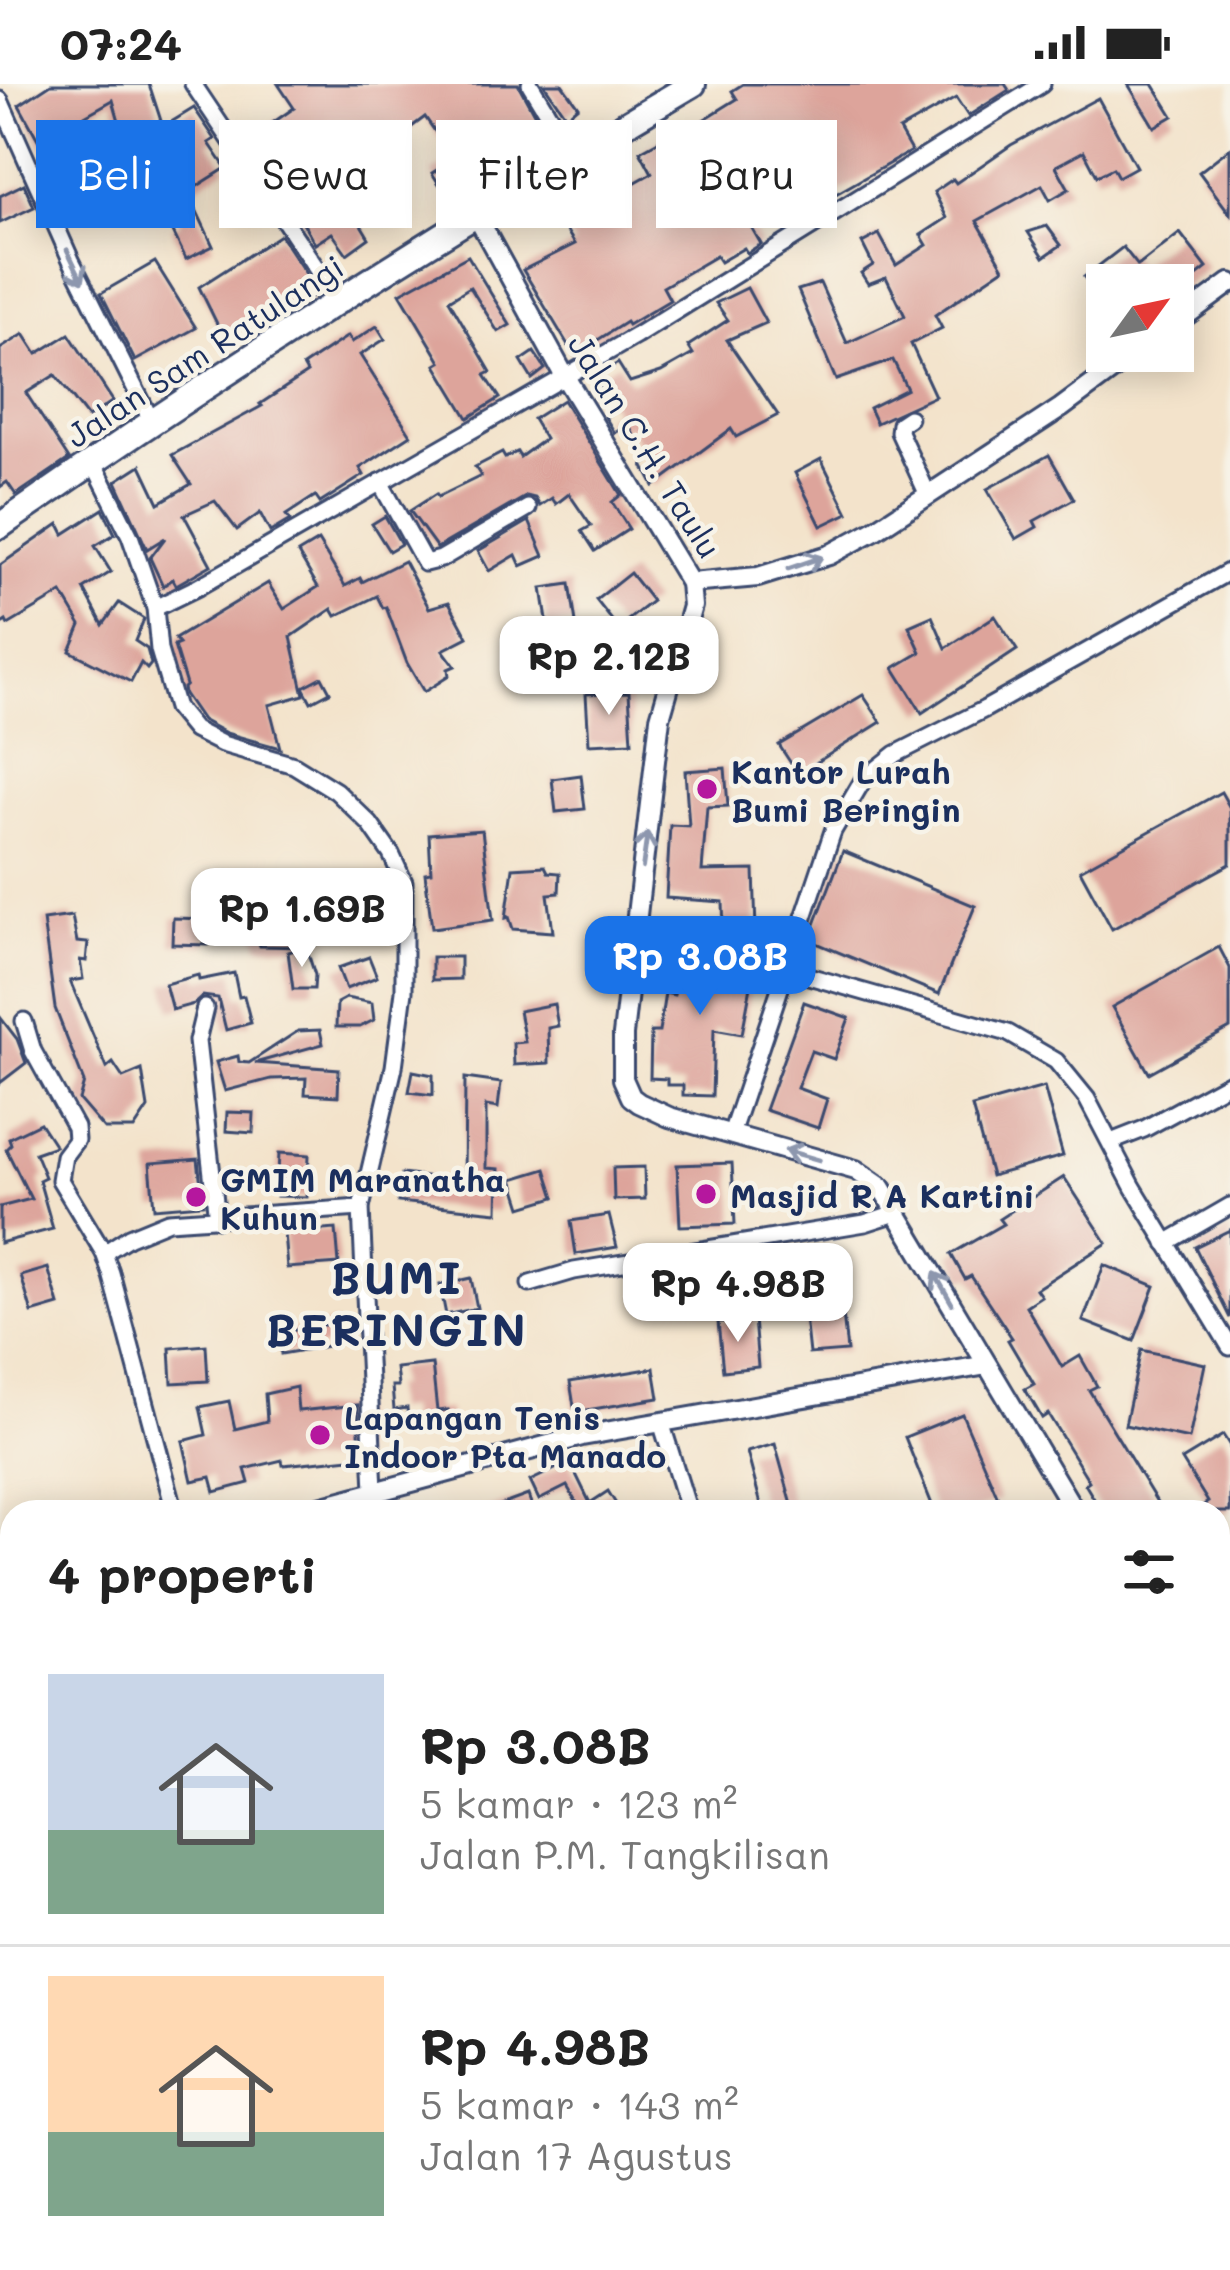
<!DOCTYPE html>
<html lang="id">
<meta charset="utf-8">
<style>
:root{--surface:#fff;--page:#f2f2f2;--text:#222;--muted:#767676;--line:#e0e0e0;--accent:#1a73e8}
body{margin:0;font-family:Mali,sans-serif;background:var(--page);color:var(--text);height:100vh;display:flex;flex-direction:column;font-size:45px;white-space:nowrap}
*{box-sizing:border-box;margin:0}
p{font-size:39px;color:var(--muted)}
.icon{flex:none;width:66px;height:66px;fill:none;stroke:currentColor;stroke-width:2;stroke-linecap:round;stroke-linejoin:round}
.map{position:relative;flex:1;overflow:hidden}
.details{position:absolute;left:0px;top:1416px;width:1230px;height:771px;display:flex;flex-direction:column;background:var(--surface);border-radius:36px 36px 0 0;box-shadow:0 6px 30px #0003}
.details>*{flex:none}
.banner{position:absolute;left:36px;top:36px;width:1158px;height:108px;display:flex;gap:24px}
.needle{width:78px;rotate:57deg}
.tools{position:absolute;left:1086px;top:180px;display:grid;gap:24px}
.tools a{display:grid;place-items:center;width:108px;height:108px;border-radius:0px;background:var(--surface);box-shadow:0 6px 30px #0003;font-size:60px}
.price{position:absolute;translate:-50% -102px;padding:0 27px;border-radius:24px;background:#fff;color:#222;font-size:39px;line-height:78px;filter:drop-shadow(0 3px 6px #0008)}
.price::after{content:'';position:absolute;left:50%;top:72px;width:36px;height:27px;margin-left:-18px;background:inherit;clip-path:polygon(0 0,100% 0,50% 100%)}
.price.current{background:var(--accent);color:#fff}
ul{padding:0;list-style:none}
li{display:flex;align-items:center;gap:36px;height:300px;padding:0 48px}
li+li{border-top:3px solid var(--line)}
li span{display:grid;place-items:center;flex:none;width:336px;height:240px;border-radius:0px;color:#555}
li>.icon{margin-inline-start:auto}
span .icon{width:144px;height:144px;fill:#fffc;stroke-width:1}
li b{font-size:51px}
h2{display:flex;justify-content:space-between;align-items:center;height:144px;padding:0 48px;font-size:51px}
.pill{padding:0 42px;border-radius:0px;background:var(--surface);box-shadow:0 6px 30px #0003;font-size:42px;line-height:108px}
.pill.current{background:var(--accent);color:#fff}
.status{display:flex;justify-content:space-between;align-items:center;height:84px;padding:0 60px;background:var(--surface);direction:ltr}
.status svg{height:33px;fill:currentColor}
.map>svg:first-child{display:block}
</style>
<div class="status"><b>07:24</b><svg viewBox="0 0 49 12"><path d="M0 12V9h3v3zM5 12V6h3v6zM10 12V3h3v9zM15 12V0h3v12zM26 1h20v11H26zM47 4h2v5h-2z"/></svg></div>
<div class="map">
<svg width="1230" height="2186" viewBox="0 0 1230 2186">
<rect width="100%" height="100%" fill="#f7f3e8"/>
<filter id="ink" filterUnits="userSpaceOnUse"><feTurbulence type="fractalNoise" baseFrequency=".00833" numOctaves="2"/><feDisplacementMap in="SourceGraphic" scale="24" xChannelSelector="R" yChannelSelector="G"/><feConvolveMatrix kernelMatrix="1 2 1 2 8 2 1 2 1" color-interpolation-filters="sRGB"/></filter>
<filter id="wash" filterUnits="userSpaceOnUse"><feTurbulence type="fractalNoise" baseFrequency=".004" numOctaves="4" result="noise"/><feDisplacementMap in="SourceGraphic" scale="48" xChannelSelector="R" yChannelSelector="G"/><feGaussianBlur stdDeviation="2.7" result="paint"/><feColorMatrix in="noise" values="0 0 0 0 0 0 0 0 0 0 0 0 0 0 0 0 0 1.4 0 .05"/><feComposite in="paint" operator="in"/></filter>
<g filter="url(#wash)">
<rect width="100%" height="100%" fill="#f3e3cb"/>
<polygon fill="#f7d0ca" points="126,2175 505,2175 498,2186 120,2186"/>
<g id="blocks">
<g fill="#dda49b">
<polygon points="51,0 149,0 163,43 194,24 215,55 209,59 226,84 188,108 213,162 186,175 171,144 181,139 144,71 119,37 113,16 79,35 103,84 64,103 19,21"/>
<polygon points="278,0 518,0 543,46 518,62 503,40 474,57 492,83 448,114 432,89 454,75 425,33 393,57 398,66 394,69 404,83 391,92 395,98 352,126 369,154 347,170 332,149 315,160 295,124 292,126 249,61 271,47 268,42 294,24"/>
<polygon points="544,0 562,0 578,22 566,32"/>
<polygon points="743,0 1005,0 1009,6 968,32 956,14 899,46 911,67 813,123 785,78 775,82 763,61 713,91 715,96 701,104 721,139 742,127 761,160 747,169 744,164 720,178 716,172 663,203 670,216 628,241 626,238 574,271 523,186 575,160 554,127 599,97 609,113 652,89 640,67 685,42 687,46 737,15 732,7"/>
<polygon points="1128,0 1153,0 1173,32 1154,43"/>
<polygon points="1098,14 1136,83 1118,93 1113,84 1097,92 1084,67 1056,82 1069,105 1050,116 1042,101 977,137 1004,184 935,231 942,244 911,260 935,312 876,339 869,324 907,305 893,276 836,296 798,206 820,199 847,259 905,232 886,193 868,200 861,189 873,181 862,159 879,150 896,181 927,161 921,151 947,134 934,108 953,95 956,99 1011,61"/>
<polygon points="1230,64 1230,130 1199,88"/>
<polygon points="24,100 34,123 0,139 0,112"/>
<polygon points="1047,142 1061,161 1044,173 1028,148"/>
<polygon points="1180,149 1207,184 1173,211 1173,201 1107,201 1107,222 1084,193 1123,163 1138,182"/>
<polygon points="280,151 318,208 282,231 278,226 253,243 250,237 224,254 199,203"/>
<polygon points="468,172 510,241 498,248 470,203 449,216 491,288 485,291 500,314 468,334 436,281 441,278 400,209"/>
<polygon points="155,178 196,244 135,277 101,209"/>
<polygon points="747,204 766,239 727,256 778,331 736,353 731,345 654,402 643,381 648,378 628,340 615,349 605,333 615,327 594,294 618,279 630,298 661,288 693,270 688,262 728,236 716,219"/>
<polygon points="377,242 385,255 360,271 411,351 360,384 364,391 320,419 315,412 286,431 290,436 270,448 260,429 237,446 215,417 184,431 211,481 176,501 173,495 163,502 150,474 165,454 147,465 116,397 141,381 159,419 191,400 172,371 262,322 260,320 307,289 303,282 348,252 352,258"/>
<polygon points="24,250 37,270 69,250 113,317 88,334 55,291 26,309 69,375 16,411 7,398 0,403 0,265"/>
<polygon points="534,268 545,285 532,295 521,277"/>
<polygon points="563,316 621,411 612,418 629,445 595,467 582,447 591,442 569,410 556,420 552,414 540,422 535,414 527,412 437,464 410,427 436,410 438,413 481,392 475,383 502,369 505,374 517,368 520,373 545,355 533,335"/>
<polygon points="1049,371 1074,415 1034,437 1037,443 1016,455 987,405"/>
<polygon points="821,375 848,429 821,442 795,389"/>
<polygon points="103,425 115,450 95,462 111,488 84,505 103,541 119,519 144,535 135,557 147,565 151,580 147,585 141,579 131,598 70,567 81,541 62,509 8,541 6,537 0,541 0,481 59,440 64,450"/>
<polygon points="385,432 401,460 389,467 372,440"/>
<polygon points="529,437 544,472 521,482 516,471 489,487 478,467"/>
<polygon points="318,457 345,502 360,494 362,498 404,477 429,524 449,518 468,553 443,566 455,582 448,585 449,592 424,608 407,579 386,523 383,524 377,512 336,532 332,525 291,553 304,611 269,621 280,664 226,649 202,636 184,610 183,604 186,601 174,562 179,560 175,555 268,499 284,525 318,503 298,469"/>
<polygon points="630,489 652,517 618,544 596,516"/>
<polygon points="570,500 576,539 548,543 542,504"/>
<polygon points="932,532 946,564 995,532 1017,566 922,629 894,584 921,568 909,542"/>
<polygon points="322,593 330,608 311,618 303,603"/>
<polygon points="629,608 632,658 589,660 586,610"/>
<polygon points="863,611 881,638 798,690 779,661"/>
<polygon points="725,684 728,722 707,723 702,787 754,786 756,846 724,848 723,818 666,814 670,741 689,742 685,687"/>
<polygon points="581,691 585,725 556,728 552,695"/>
<polygon points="1221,708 1230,724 1230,780 1112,845 1080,786"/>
<polygon points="482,746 493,836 432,844 425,789 431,788 429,750"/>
<polygon points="843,767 975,822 939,910 809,856"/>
<polygon points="545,782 548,788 560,789 559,809 548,810 553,848 513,845 509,833 506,834 513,784"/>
<polygon points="295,828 306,863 260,862 253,841"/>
<polygon points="72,832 77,858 88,859 86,877 80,876 83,895 70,897 107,984 113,979 123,994 142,986 148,1024 134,1045 104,1045 79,1016 84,998 55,924 43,836"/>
<polygon points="173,834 208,835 208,861 172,860"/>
<polygon points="306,863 315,891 314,905 293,905 288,868"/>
<polygon points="685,863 756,875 742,950 714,945 712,1012 683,1011 683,1001 667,1001 667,995 650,994 651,948 659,948 665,909 674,911"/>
<polygon points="1219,863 1230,884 1230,944 1149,989 1112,923"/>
<polygon points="369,873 377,893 346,905 338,884"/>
<polygon points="432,873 460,873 460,895 432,896"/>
<polygon points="234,889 239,913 244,912 251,939 226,946 218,914 203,912 194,920 172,926 165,900 198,891 199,896"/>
<polygon points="346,914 372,919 374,936 360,943 336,943 337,919"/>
<polygon points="804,918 849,934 834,975 811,967 797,1004 827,1015 818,1044 765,1026"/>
<polygon points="554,920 558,942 548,944 549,979 514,981 513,959 525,958 519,927"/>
<polygon points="0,933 17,955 26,979 0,999"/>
<polygon points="320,946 323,960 255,979 339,985 338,1012 305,1010 306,994 271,995 225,1007 216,978 238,972 239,978 249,979 298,947"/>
<polygon points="413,987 433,991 433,1011 409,1008"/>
<polygon points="465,994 501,999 498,1024 486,1022 486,1084 499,1085 498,1128 398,1118 402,1090 464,1098"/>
<polygon points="1044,1003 1063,1072 991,1092 972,1023"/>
<polygon points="227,1028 254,1029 253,1049 226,1047"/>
<polygon points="40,1039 55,1062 35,1069 45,1093 39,1096 53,1145 0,1159 0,1123 31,1115 6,1065 11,1060 9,1054"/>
<polygon points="279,1069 309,1071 307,1113 277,1112"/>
<polygon points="198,1075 203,1120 154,1124 150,1079"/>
<polygon points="732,1079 735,1140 680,1142 677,1081"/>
<polygon points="644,1083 645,1115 614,1116 613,1084"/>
<polygon points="546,1085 555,1113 522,1123 513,1095"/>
<polygon points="1064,1093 1107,1159 1036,1205 1041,1212 1026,1222 1062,1283 1080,1272 1097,1302 1089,1306 1163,1428 1102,1428 1085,1400 1089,1397 1048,1330 1042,1334 1025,1305 1034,1300 1008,1256 1012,1254 971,1192 965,1195 951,1170 1003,1140 999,1135"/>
<polygon points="609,1131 617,1163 576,1170 571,1137"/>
<polygon points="336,1145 339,1180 287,1184 284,1149"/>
<polygon points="1230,1146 1230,1234 1195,1163"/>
<polygon points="1104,1181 1155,1202 1134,1257 1083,1237"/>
<polygon points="48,1184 59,1221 32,1229 21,1192"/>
<polygon points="471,1194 477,1224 446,1231 440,1201"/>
<polygon points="842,1221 847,1267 809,1270 804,1224"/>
<polygon points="754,1235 758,1283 723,1287 718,1238"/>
<polygon points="335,1239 339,1260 281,1270 278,1249"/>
<polygon points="206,1261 208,1297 172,1299 170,1264"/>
<polygon points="1141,1266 1205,1280 1189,1355 1125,1341"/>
<polygon points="432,1280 437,1327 448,1326 449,1340 409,1343 407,1324 394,1326 392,1302 398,1302 396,1284"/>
<polygon points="654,1284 659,1314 575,1328 570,1298"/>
<polygon points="296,1303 298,1327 358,1321 360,1373 283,1381 282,1376 245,1385 249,1399 215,1408 211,1393 192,1397 183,1357 206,1351 200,1323 229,1317 235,1345 267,1337 265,1310"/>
<polygon points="962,1330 999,1416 971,1428 935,1428 905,1353"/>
<polygon points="1223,1351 1230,1362 1230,1428 1193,1428 1208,1418 1182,1376"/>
<polygon points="775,1360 794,1428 763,1428 747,1368"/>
<polygon points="570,1378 590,1419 608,1407 621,1428 574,1428 580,1424 567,1402 539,1416 530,1397"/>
<polygon points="528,1411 534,1428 487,1428 487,1426"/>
</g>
</g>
</g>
<g filter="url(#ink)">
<use href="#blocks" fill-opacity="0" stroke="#3b4a6e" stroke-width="3"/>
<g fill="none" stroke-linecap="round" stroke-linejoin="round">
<defs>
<g id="minor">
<polyline points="193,0 339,218"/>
<polyline points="530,0 573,71"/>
<polyline points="0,16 71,176 152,338"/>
<polyline points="909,334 900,340 899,348 928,411"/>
<polyline points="93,378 130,452 155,524 159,566 176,624 194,646 222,660 294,681 336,707 370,740 391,770 404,798 404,907 394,983 361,1124 375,1428"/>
<polyline points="380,398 425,479 441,475 528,424"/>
<polyline points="155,524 198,503 636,252 1042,0"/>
<polyline points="784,885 1008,949 1056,977 1087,1015 1133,1103 1230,1263"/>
<polyline points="205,924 197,957 217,1135"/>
<polyline points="24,937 33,967 75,1043 76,1056 64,1072 60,1096 104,1169 111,1189 175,1428"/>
<polyline points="731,1050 833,747 863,696 896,670 985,625 1230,487"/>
<polyline points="1111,1058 1144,1045 1230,998"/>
<polyline points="1166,1159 1230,1122"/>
<polyline points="104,1169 129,1153 168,1137 361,1124"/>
<polyline points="530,1200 574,1187 865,1139 899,1128"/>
<polyline points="661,1338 689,1428"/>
<polyline points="0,1487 12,1496"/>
<polyline points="1218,1808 1230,1804"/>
<polyline points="0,1862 12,1857"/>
<polyline points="0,1966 12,1992"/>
<polyline points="0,2138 12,2129"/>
<polyline points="1176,2186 1176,2175"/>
</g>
<g id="tertiary">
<polyline points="475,129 565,293 690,499 692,522 660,634 623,951 623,995 631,1013 639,1019 669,1033 856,1086 882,1104 1075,1428"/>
<polyline points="1173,241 1230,199"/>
<polyline points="690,499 758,493 829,471 875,446 1061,324 1138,267"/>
<polyline points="301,1428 582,1352 987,1281"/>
<polyline points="1218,1481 1230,1475"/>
<polyline points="0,1652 12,1632"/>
</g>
<g id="secondary">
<polyline points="1218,1971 1230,1962"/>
<polyline points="980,2186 987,2175"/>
</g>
<path id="primary" d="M0,442C225,285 457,139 693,0"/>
</defs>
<use href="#minor" stroke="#3b4a6e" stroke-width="21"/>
<use href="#tertiary" stroke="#3b4a6e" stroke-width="24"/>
<use href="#secondary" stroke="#3b4a6e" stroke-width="27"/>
<use href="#primary" stroke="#3b4a6e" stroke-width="30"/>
<use href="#minor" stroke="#fff" stroke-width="15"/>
<use href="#tertiary" stroke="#fff" stroke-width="18"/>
<use href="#secondary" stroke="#fff" stroke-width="21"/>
<use href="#primary" stroke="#fff" stroke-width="24"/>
</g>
<defs><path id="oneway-shaft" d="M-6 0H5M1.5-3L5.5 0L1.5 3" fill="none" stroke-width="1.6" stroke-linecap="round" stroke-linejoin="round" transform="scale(3)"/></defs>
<g stroke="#8d97ae">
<use href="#oneway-shaft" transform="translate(75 182) rotate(64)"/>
<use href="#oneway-shaft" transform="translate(805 479) rotate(-19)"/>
<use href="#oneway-shaft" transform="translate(645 766) rotate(-82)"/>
<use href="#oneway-shaft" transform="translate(802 1071) rotate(-164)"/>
<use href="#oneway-shaft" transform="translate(943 1204) rotate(-120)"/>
</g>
</g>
<g fill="#b5179e" stroke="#f7f3e8" stroke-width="4.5">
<circle cx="707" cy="705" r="12"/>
<circle cx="706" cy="1110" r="12"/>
<circle cx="196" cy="1113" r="12"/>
<circle cx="320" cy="1351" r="12"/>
</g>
<g text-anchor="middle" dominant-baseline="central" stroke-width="9" stroke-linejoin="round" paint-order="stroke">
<g font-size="33" fill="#1b2f5e" stroke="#f7f3e8">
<text transform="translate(204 266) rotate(-33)">Jalan Sam Ratulangi</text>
<text transform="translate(646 361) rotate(58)">Jalan C.H. Taulu</text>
</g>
<g font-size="33" font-weight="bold" fill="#1b2f5e" stroke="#f7f3e8" text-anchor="start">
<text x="731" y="686">Kantor Lurah<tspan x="731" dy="38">Bumi Beringin</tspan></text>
<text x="220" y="1094">GMIM Maranatha<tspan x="220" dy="38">Kuhun</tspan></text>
<text x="730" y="1110">Masjid R A Kartini</text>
<text x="344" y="1332">Lapangan Tenis<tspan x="344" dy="38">Indoor Pta Manado</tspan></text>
</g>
<g font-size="45" font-weight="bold" letter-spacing="3" fill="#1b2f5e" stroke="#f7f3e8">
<text x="397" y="1192">BUMI<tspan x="397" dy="52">BERINGIN</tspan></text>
</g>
</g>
</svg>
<div class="tools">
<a><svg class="needle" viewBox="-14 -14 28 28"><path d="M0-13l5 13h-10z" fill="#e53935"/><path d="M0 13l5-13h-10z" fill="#767676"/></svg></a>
</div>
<b class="price" style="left:609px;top:634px">Rp 2.12B</b>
<b class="price" style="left:302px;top:886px">Rp 1.69B</b>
<b class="price current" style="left:700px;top:934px">Rp 3.08B</b>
<b class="price" style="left:738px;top:1261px">Rp 4.98B</b>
<div class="banner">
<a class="pill current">Beli</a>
<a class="pill">Sewa</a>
<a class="pill">Filter</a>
<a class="pill">Baru</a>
</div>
<section class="details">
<h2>4 properti<svg class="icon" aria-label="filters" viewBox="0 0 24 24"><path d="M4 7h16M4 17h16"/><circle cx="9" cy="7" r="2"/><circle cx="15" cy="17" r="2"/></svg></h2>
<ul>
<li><span style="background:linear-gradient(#c9d6e8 65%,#7fa58c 0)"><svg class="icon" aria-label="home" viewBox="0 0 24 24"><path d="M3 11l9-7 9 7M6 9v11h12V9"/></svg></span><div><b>Rp 3.08B</b><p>5 kamar · 123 m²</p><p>Jalan P.M. Tangkilisan</p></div></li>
<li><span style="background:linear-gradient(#ffd9b3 65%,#7fa58c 0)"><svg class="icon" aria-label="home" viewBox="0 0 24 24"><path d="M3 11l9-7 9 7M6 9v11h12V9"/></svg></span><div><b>Rp 4.98B</b><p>5 kamar · 143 m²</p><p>Jalan 17 Agustus</p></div></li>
</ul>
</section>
</div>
